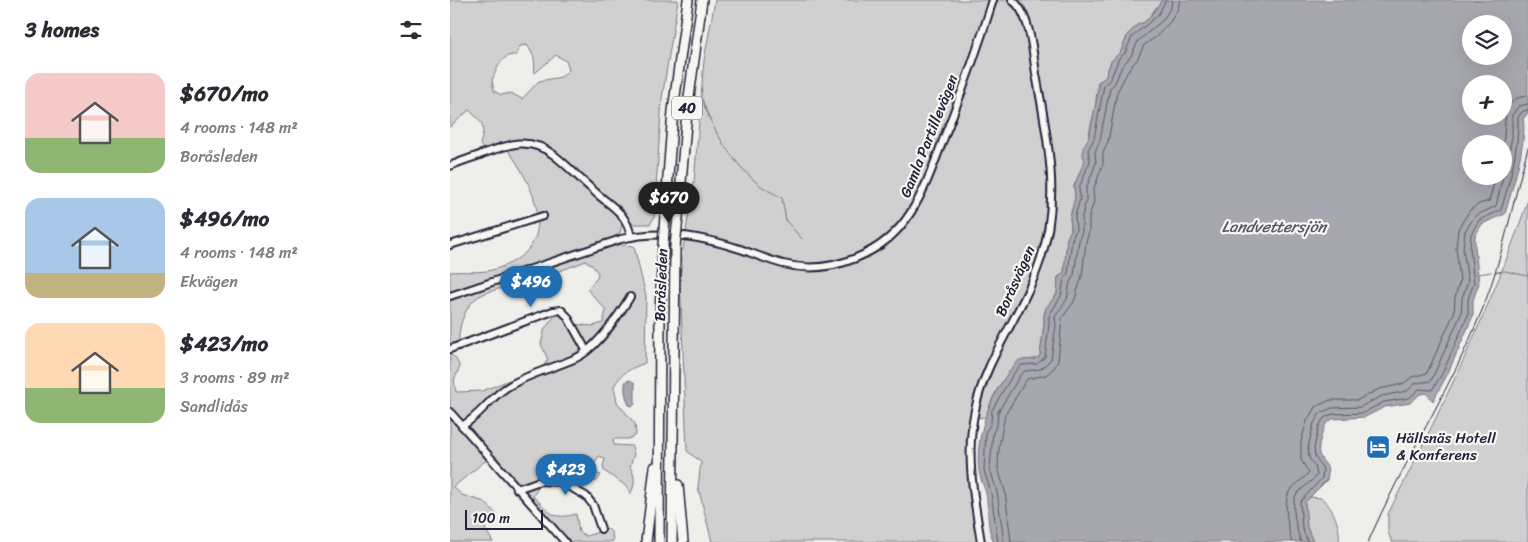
<!DOCTYPE html>
<meta charset="utf-8">
<style>
:root{--surface:#fff;--page:#f7f7f7;--text:#2b2b33;--muted:#7c7c81;--accent:#1f6fb2}
body{margin:0;font-family:Sriracha,sans-serif;background:var(--page);color:var(--text);height:100vh;display:flex;flex-direction:column;font-size:19px;white-space:nowrap}
*{box-sizing:border-box;margin:0}
p{font-size:16px;color:var(--muted)}
.icon{flex:none;width:28px;height:28px;fill:none;stroke:currentColor;stroke-width:2;stroke-linecap:round;stroke-linejoin:round}
.map{position:relative;flex:1;overflow:hidden}
.side{display:flex;flex-direction:column;background:var(--surface);width:450px}
.side>*{flex:none}
.fabs{position:absolute;left:1012px;top:15px;display:grid;gap:10px}
.fabs a{display:grid;place-items:center;width:50px;height:50px;border-radius:50%;background:var(--surface);box-shadow:0 5px 20px #0002;font-size:25px}
.scale{position:absolute;left:15px;bottom:12px;width:78px;box-sizing:border-box;padding-left:5px;border:2px solid #22223b;border-top:0;font-size:14px;line-height:18px;white-space:nowrap;color:#22223b;-webkit-text-stroke:4px #f6f6f2;paint-order:stroke}
.price{position:absolute;translate:-50% -42px;padding:0 11px;border-radius:18px;background:var(--accent);color:#fff;font-size:16px;line-height:32px;filter:drop-shadow(0 1px 2px #0008)}
.price::after{content:'';position:absolute;left:50%;top:30px;width:15px;height:11px;margin-left:-8px;background:inherit;clip-path:polygon(0 0,100% 0,50% 100%)}
.price.on{background:#222;color:#fff}
ul{padding:0;list-style:none}
li{display:flex;align-items:center;gap:15px;height:125px;padding:0 25px}
li span{display:grid;place-items:center;flex:none;width:140px;height:100px;border-radius:15px;color:#555}
li>.icon{margin-inline-start:auto}
span .icon{width:60px;height:60px;fill:#fffc;stroke-width:1}
li b{font-size:21px}
h2{display:flex;justify-content:space-between;align-items:center;height:60px;padding:0 25px;font-size:21px}
main{display:flex;flex:1;min-height:0}
.map>svg:first-child{display:block}
</style>
<main>
<section class="side">
<h2>3 homes<svg class="icon" aria-label="filters" viewBox="0 0 24 24"><path d="M4 7h16M4 17h16"/><circle cx="9" cy="7" r="2"/><circle cx="15" cy="17" r="2"/></svg></h2>
<ul>
<li><span style="background:linear-gradient(#f6c9c9 65%,#8fb573 0)"><svg class="icon" aria-label="home" viewBox="0 0 24 24"><path d="M3 11l9-7 9 7M6 9v11h12V9"/></svg></span><div><b>$670/mo</b><p>4 rooms · 148 m²</p><p>Boråsleden</p></div></li>
<li><span style="background:linear-gradient(#a9c7e8 75%,#c2b280 0)"><svg class="icon" aria-label="home" viewBox="0 0 24 24"><path d="M3 11l9-7 9 7M6 9v11h12V9"/></svg></span><div><b>$496/mo</b><p>4 rooms · 148 m²</p><p>Ekvägen</p></div></li>
<li><span style="background:linear-gradient(#ffd9b3 65%,#8fb573 0)"><svg class="icon" aria-label="home" viewBox="0 0 24 24"><path d="M3 11l9-7 9 7M6 9v11h12V9"/></svg></span><div><b>$423/mo</b><p>3 rooms · 89 m²</p><p>Sandlidås</p></div></li>
</ul>
</section>
<div class="map">
<svg width="1078" height="542" viewBox="0 0 1078 542">
<rect width="100%" height="100%" fill="#eeeeeb"/>
<filter id="ink" filterUnits="userSpaceOnUse"><feTurbulence type="fractalNoise" baseFrequency=".02" numOctaves="2"/><feDisplacementMap in="SourceGraphic" scale="10" xChannelSelector="R" yChannelSelector="G"/><feConvolveMatrix kernelMatrix="1 2 1 2 8 2 1 2 1" color-interpolation-filters="sRGB"/></filter>
<g filter="url(#ink)">
<g fill="#d0d0d1" stroke="#797986" fill-rule="evenodd">
<path d="M0,0H228L212,98L204,218L200,224H172L170,233L165,236L171,245L184,246L196,296L195,363C180,369 172,372 164,386L167,402L185,424L186,435L178,439H163L164,445L182,446L184,454L180,467C186,476 185,486 180,495L178,487L154,471L153,466L155,459L150,456L148,457L144,465L133,463V469L151,475L147,481L119,482L104,476L85,477L89,487L83,496C99,511 102,521 126,514L129,532L136,536L158,529L162,533L163,541L159,542H121L75,494L46,456L34,462L3,487L12,495L35,502L46,514L34,527L43,542H0V272C13,271 30,273 42,270C117,249 85,185 52,142L33,150L30,144C36,125 33,123 19,110L0,127ZM77,45C84,55 86,61 84,74L106,55L116,61L119,70L111,77L89,81L72,99L61,93L51,95L44,91L42,80C47,69 51,54 66,55L70,46ZM136,261L142,265L148,273L147,278L137,289L156,310L153,323L143,326L121,324L113,306L95,328L91,344L98,360L92,367L32,391L6,392L4,380L10,367L6,359L1,354V344L9,342C8,328 14,309 25,299C35,291 50,289 61,286C86,279 111,271 136,261Z"/>
<path d="M265,0H712L698,19L693,23L688,24L678,34L671,51L661,61L655,78L648,82L645,109L640,129L635,160L624,186L625,198L620,217L621,230L617,238L614,273L608,277L607,294L596,308L594,315V324L590,356L586,360L569,361C554,376 541,396 536,417L521,418L517,459L528,542H262L248,487L251,462L237,451L230,278L233,249L244,182L254,60Z"/>
<path d="M1078,200V542H942L938,532V514C990,411 1041,309 1078,200Z"/>
<path d="M861,497L871,498C883,506 891,528 889,542H863L857,527L854,502Z"/>
</g>
<g fill="#a7a7af" stroke="#727281" fill-rule="evenodd">
<path d="M712,0H1078V113L1073,119C1078,138 1061,193 1055,214L1032,224L1025,236V247L1029,283L1023,300V316L997,375L983,401L976,393L970,394L960,403L935,407L915,417L883,419L877,422C873,430 867,445 869,454C873,465 881,464 877,480L855,502L857,527L863,542H544C536,527 539,509 536,493C534,486 530,479 529,471C524,435 543,386 569,360L585,359L590,356L594,324V315L596,308L607,294L608,277L614,273L617,238L621,230L620,217L625,198L624,186L635,160L633,156V148L639,137L649,88L648,82L655,78L661,61L671,51L678,34L688,24L693,23L698,19ZM1021,24H1054V56H1021ZM1021,84H1054V116H1021ZM1021,144H1054V176H1021Z"/>
<path d="M180,380L185,383V404L182,406L179,405C176,398 173,389 176,381Z"/>
</g>
<g fill="none" stroke-linecap="round" stroke-linejoin="round">
<g stroke="#575769" stroke-width="1">
<path d="M1053,144C1057,125 1049,97 1078,96"/>
<polyline points="1054,174 1062,137 1062,115 1069,106 1078,104"/>
<polyline points="548,542 541,493 534,470 536,431 541,423 542,410 563,374 571,365 587,364 595,357 599,325 599,316 611,296 614,279 618,273 622,239 626,230 625,216 630,199 629,188 640,161 638,150 644,139 654,85 660,80 669,58 675,53 682,37 708,15 716,0"/>
<polyline points="554,542 547,492 540,469 543,433 547,424 548,412 571,374 575,371 591,369 601,359 606,325 605,317 617,299 620,282 624,275 629,241 632,231 632,216 636,200 636,189 646,163 645,152 650,140 660,88 665,83 672,66 681,56 688,41 713,20 721,7 722,0"/>
<polyline points="561,542 555,491 548,468 549,447 555,415 577,379 596,375 604,368 608,361 612,318 624,302 632,276 636,242 639,232 639,217 644,201 643,191 653,164 653,153 658,142 667,92 679,69 687,60 694,45 706,37 720,22 728,9 730,0"/>
<path d="M842,542C838,531 833,502 839,492C844,485 853,479 859,473L851,460V441L857,421L865,407L880,400H908L929,389L953,384L962,377L977,373L1004,313L1005,297L1010,281L1006,248L1008,229L1020,210L1029,204L1039,201L1046,176"/>
<path d="M851,542C847,533 840,503 846,495C852,487 861,483 867,475L865,466L859,458L858,447L864,423L870,413L882,408L910,407L932,396L957,391L966,383L981,381L1011,314L1012,298L1018,282L1013,249L1015,231L1025,216L1046,206L1053,176"/>
<path d="M858,542L852,528L850,502L872,478L873,469L865,457L864,448L869,426L874,418L883,414L913,413L934,402L959,398L969,389L982,390L993,372L1018,315V299L1024,283L1020,248L1021,234L1029,220L1051,210C1060,180 1069,148 1068,117L1073,111L1078,110"/>
</g>
<g stroke="#727281" stroke-width="1">
<path d="M252,99C262,130 281,160 306,182C313,189 324,193 332,198L336,221L352,239"/>
<polyline points="1046,272 1055,271 1078,276"/>
<polyline points="1028,274 1041,272"/>
</g>
<defs>
<g id="minor">
<path d="M0,166C11,161 22,158 32,154C59,144 79,136 104,155C118,166 130,179 144,191C161,207 176,211 181,237"/>
<polyline points="0,245 93,216"/>
<path d="M0,296L171,239C211,229 251,236 290,249C304,254 318,260 333,264C381,276 435,254 461,212C478,185 487,154 499,125C515,84 530,42 543,0"/>
<polyline points="0,349 103,311 111,310 117,316 136,350"/>
<polyline points="0,412 115,542"/>
<path d="M12,426C31,415 41,396 59,386C80,373 104,368 126,358C146,349 169,315 180,297"/>
<polyline points="67,489 90,481 111,482 136,496 143,505 151,529"/>
<path d="M531,542C524,498 515,455 525,410C536,356 573,313 590,261C612,199 597,136 586,74C583,53 580,12 562,0"/>
</g>
<g id="highway">
<polyline points="215,216 223,111 238,0"/>
<polyline points="228,217 237,112 252,0"/>
<polyline points="228,485 233,542"/>
<polyline points="196,542 205,467"/>
<polyline points="209,542 210,314 213,246"/>
<polyline points="222,542 225,247"/>
</g>
</defs>
<use href="#minor" stroke="#22223b" stroke-width="10"/>
<use href="#highway" stroke="#22223b" stroke-width="12"/>
<use href="#minor" stroke="#f6f6f2" stroke-width="6"/>
<use href="#highway" stroke="#f6f6f2" stroke-width="9"/>
<path stroke="#22223b" stroke-width="1" d="M918,542C953,462 1001,389 1033,308C1053,256 1063,201 1078,148"/>
<defs>
<g id="highway-bridge">
<polyline points="213,246 215,216"/>
<polyline points="225,247 228,217"/>
</g>
</defs>
<use href="#highway-bridge" stroke="#22223b" stroke-width="12" stroke-linecap="butt"/>
<use href="#highway-bridge" stroke="#f6f6f2" stroke-width="9"/>
</g>
</g>
<defs>
<symbol id="hotel-square" viewBox="-11 -11 22 22"><rect x="-9" y="-9" width="18" height="18" rx="4" fill="#1f6fb2" stroke="#f6f6f2"/><path d="M-6-4.5h1.5V1H6V5H4.5V3h-9V5H-6ZM-4 0a1.8 1.8 0 1 1 3.6 0ZM.5 0V-2.5h3Q6-2.5 6 0Z" fill="#fff"/></symbol>
</defs>
<g fill-rule="evenodd">
<use href="#hotel-square" x="914" y="433" width="28" height="28"/>
</g>
<g text-anchor="middle" dominant-baseline="central" stroke-width="4.5" stroke-linejoin="round" paint-order="stroke">
<rect fill="#f6f6f2" stroke="#626272" stroke-width="1" x="222" y="96.5" width="30" height="23" rx="4"/>
<g font-size="14" font-weight="bold" fill="#22223b">
<text x="237" y="108">40</text>
</g>
<g font-size="15" fill="#22223b" stroke="#f6f6f2">
<text transform="translate(479 136) rotate(-68)">Gamla Partillevägen</text>
<text transform="translate(565 281) rotate(-66)">Boråsvägen</text>
<text transform="translate(211 285) rotate(-88)">Boråsleden</text>
</g>
<g font-size="15" fill="#22223b" stroke="#f6f6f2" text-anchor="start">
<text x="946" y="438">Hällsnäs Hotell<tspan x="946" dy="17">&amp; Konferens</tspan></text>
</g>
<g font-size="16" font-style="italic" fill="#575769" stroke="#f6f6f2">
<text x="824" y="226">Landvettersjön</text>
</g>
</g>
</svg>
<div class="fabs">
<a><svg class="icon" aria-label="layers" viewBox="0 0 24 24"><path d="M12 4l9 5-9 5-9-5zM3 14l9 5 9-5"/></svg></a>
<a>+</a>
<a>−</a>
</div>
<div class="scale">100 m</div>
<b class="price on" style="left:219px;top:224px">$670</b>
<b class="price" style="left:81px;top:308px">$496</b>
<b class="price" style="left:116px;top:496px">$423</b>
</div>
</main>
